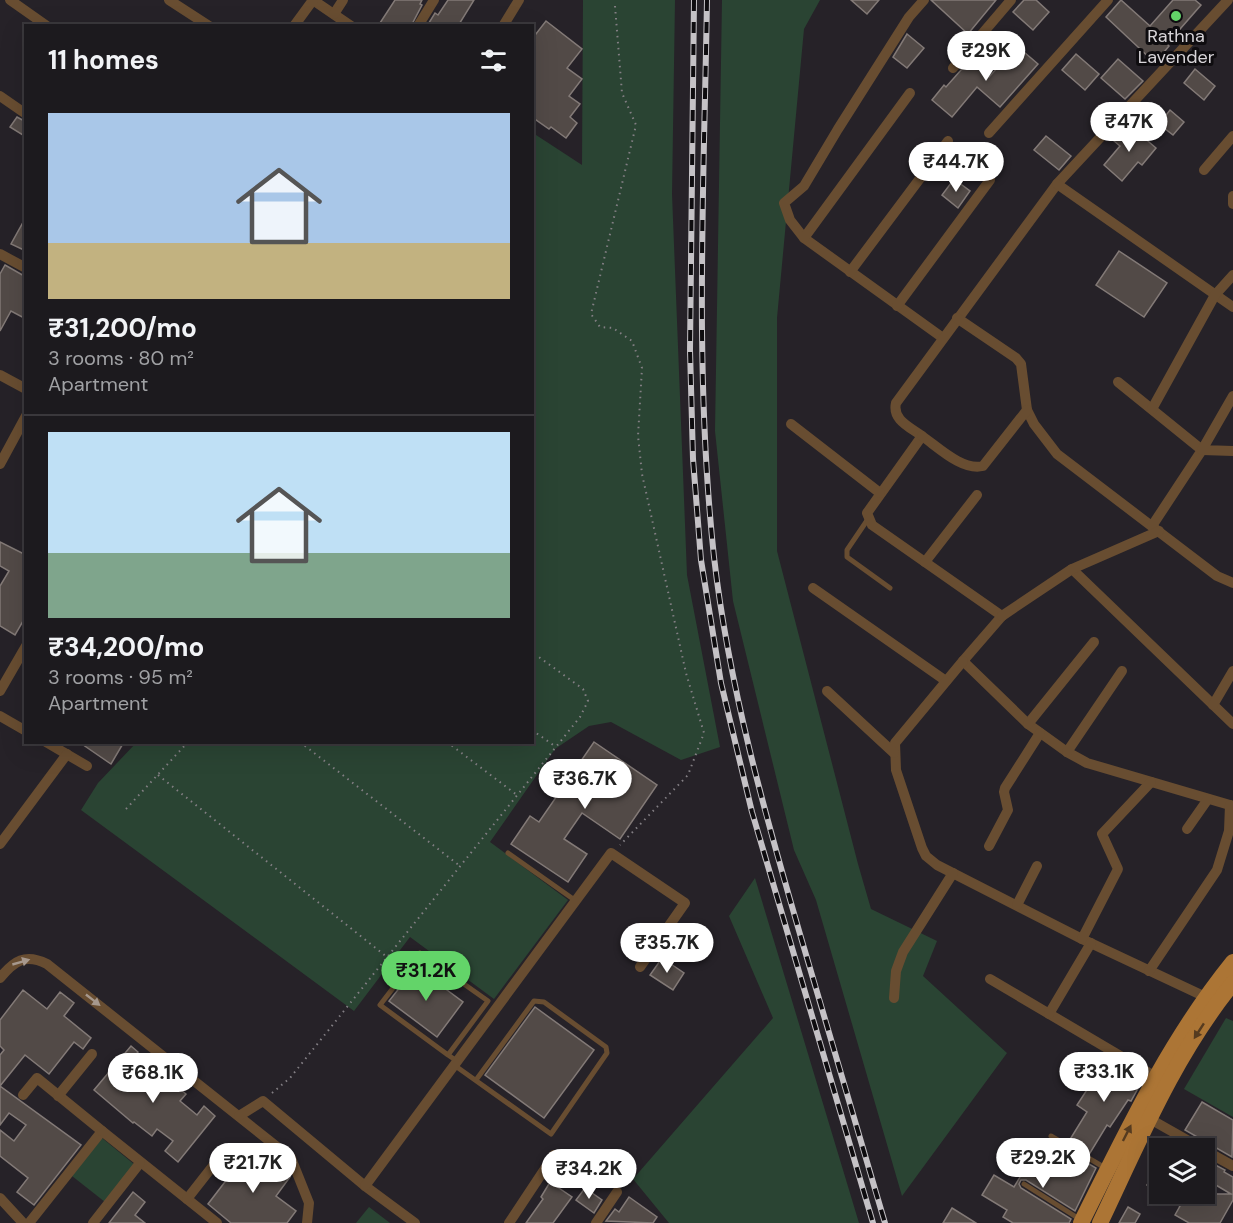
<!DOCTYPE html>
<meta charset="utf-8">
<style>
:root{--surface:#1c1a1e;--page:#29272b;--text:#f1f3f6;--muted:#a0a1a4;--line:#3a383c;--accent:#63d469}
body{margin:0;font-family:"DM Sans",sans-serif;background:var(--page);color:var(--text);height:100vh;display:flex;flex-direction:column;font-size:22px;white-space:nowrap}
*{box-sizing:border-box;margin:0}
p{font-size:20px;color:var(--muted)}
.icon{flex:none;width:33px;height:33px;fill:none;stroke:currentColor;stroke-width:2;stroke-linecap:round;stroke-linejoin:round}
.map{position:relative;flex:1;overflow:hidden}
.drawer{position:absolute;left:24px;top:24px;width:510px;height:720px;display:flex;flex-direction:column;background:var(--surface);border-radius:0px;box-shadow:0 6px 24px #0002,0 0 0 2px var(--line)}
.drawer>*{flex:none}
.fabs{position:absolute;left:1149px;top:1138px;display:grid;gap:12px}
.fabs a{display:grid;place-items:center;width:66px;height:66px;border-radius:0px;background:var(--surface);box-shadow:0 6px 24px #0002,0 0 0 2px var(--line);font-size:30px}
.price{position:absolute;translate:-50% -51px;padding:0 14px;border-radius:21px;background:#fff;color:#222;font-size:20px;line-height:39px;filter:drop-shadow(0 2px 3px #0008)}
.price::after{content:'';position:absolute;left:50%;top:36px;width:18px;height:14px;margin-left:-9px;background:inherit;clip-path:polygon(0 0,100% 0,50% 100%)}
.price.current{background:var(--accent);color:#111}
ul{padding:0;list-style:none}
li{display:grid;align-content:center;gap:12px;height:318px;padding:0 24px}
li+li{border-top:2px solid var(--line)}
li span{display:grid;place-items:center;height:186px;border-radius:0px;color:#555}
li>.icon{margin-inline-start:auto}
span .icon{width:108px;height:108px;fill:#fffc;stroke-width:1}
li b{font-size:26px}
h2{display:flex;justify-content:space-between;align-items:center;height:72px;padding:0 24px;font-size:26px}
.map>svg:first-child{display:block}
</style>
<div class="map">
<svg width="1233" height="1223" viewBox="0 0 1233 1223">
<rect width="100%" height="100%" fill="#262228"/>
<g fill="#2a4433">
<polygon points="583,0 675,0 672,194 687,575 720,747 681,760 611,722 589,726 555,749 490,842 568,900 494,999 410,937 354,1011 81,810 98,783 136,743 532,742 533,133 582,165"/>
<polygon points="722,0 820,0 804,29 777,318 777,551 858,864 871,909 937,941 923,976 1007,1053 902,1196 816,900 794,850 733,601 715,431"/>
<polygon points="755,878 859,1223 669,1223 633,1179 773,1018 729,916"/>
<polygon points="1226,1018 1233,1021 1233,1117 1184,1089"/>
<polygon points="102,1138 135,1165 105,1202 72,1176"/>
<polygon points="369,1207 390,1223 356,1223"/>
</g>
<g fill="#524a47" stroke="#837a77" stroke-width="1.5">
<polygon points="395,0 422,0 420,4 422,5 411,26 378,26"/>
<polygon points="448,0 474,0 458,26 427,26 435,13 438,15"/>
<polygon points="851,0 879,0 867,14"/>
<polygon points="931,0 996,0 968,34"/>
<polygon points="1024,0 1036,0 1049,12 1033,30 1013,12"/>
<polygon points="1121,0 1150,26 1173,0 1195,0 1201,5 1167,44 1169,46 1155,63 1106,17"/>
<polygon points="546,21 582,49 567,68 582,79 569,96 580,104 570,117 577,123 566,138 551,127 549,129 532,117 532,39"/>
<polygon points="907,34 924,48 907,68 893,57"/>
<polygon points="1017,46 1038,64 1000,107 977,87 952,117 932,100 944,85 946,87 969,61 989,77"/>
<polygon points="1076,54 1099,74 1085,90 1062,70"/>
<polygon points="1118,59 1143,81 1125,99 1101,78"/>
<polygon points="1195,69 1215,86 1204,100 1184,83"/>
<polygon points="1170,110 1184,122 1173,135 1159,124"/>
<polygon points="17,117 26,122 26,137 10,127"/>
<polygon points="1128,124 1156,148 1142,165 1138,162 1122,181 1104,165 1120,146 1114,141"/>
<polygon points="1046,136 1071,156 1059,170 1034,150"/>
<polygon points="954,179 970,191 958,208 942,195"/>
<polygon points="26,217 26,251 11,244"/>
<polygon points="1119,251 1167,283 1144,317 1096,285"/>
<polygon points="5,265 26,277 26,319 11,311 0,331 0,274"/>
<polygon points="0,542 26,555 26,616 15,635 0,626 0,586 9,571 0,566"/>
<polygon points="79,742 124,742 111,764"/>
<polygon points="594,742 657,785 620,839 582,813 564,839 587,854 568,882 511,844 530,816 539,822"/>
<polygon points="662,958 684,973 673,990 650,975"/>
<polygon points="416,967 463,1002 437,1037 389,1001"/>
<polygon points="23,990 47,1009 60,992 74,1003 64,1016 91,1038 83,1049 74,1042 49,1074 25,1055 0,1086 81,1145 34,1205 17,1192 28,1178 0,1156 0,1130 14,1141 26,1125 9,1113 0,1125 0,1055 4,1050 0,1046 0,1020"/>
<polygon points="535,1007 594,1050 544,1118 485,1075"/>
<polygon points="131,1046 138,1052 131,1061 150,1077 156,1069 186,1094 180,1101 197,1115 204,1106 215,1116 178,1162 165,1151 173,1141 157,1129 152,1136 134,1122 133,1123 94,1090"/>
<polygon points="1107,1059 1142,1081 1131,1101 1128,1100 1110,1127 1107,1125 1090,1153 1069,1141 1087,1112 1077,1105"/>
<polygon points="1202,1102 1233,1120 1232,1157 1185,1130"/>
<polygon points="1058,1146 1096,1168 1075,1211 1026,1180 1021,1180 1019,1184 1021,1188 1071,1219 1069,1223 1013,1223 1003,1217 1007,1210 982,1195 994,1175 1014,1187 1032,1157 1046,1166"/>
<polygon points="236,1152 262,1173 271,1160 290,1174 290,1177 276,1196 296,1211 287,1223 231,1223 208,1204 231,1174 224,1168"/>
<polygon points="1204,1159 1225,1170 1224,1172 1233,1177 1233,1200 1220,1223 1189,1223 1175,1215 1180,1206 1160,1194 1231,1194 1204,1178"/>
<polygon points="1160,1165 1160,1192 1147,1185"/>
<polygon points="550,1182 572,1197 553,1223 526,1223 543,1199 541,1197"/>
<polygon points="585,1188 602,1200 594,1213 576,1200"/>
<polygon points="133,1192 145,1202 135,1215 145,1223 109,1223"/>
<polygon points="629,1197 657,1217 653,1223 606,1221 615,1209 619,1212"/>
<polygon points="1128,1207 1140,1214 1135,1223 1119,1223"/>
<polygon points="952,1208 976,1223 943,1223"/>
</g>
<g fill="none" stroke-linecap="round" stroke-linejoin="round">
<g stroke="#837f84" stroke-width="2" stroke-dasharray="1.5 4.5" stroke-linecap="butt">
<polyline points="615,6 622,93 636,125 591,314 600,327 613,328 632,341 642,368 638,436 642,474 686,673 704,733 688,775 620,845"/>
<polyline points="532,146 534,149 532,164"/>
<polyline points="532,730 556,747"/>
<polyline points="300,742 460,866"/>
<polyline points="447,742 517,795"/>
<polyline points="158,775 387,957"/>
<polyline points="126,809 188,742"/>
<polyline points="272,1093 290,1078 580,717 588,701 583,689 532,652"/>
</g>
<g stroke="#684d31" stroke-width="5">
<polyline points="868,519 847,550 847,557 890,588"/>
<polyline points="508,853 576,901"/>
<polyline points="448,1055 488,1001 420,953 380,1005 448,1055 457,1061"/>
<polyline points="454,1065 551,1134 607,1053 606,1047 544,1002 534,1001 476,1080"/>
<polyline points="1051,1136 1107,1169"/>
<polyline points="1024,1184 1081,1220"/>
</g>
<g stroke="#684d31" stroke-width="10">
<polyline points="10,0 47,26"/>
<polyline points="169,0 209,26"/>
<polyline points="313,0 351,26"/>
<polyline points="924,0 909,17 838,129 804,186 784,203 790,220 804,238 943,338"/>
<path d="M1228,0L1057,184L896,403C892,420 910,427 922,436L867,513L872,525L1002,616L963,661L1028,724L1067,752L1087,763L1233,806"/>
<polyline points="334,14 343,0"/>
<polyline points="294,26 313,0"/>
<polyline points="418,26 434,0"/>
<polyline points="503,26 519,0"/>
<polyline points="953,68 1011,0"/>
<polyline points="0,96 26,114"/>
<polyline points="989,133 1108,0"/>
<polyline points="1204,170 1233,136"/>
<polyline points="1057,184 1233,307"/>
<polyline points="1233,196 1233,204"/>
<polyline points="804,238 910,93"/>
<polyline points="0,254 26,268"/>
<polyline points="850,272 948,141"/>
<polyline points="897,306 990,180"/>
<polyline points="957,318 1016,358 1021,364 1027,410 1034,424 1057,454 1217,576 1233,583"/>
<polyline points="0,375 26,389"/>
<polyline points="1118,382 1202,450 1152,526"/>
<polyline points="1233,396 1202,450 1233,451"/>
<polyline points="1152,409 1215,295 1233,275"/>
<polyline points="791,424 880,493"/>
<path d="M922,436C938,447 962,471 983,466L1027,410"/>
<polyline points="0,464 26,416"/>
<polyline points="925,562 977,495"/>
<polyline points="1072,569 1233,724"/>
<polyline points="813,588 946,681"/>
<polyline points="1002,616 1072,569 1159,531"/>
<polyline points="963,661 895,743 896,770 922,848 926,856 937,865 1082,939 1212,1000"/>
<polyline points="0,691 26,646"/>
<polyline points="827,691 894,753"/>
<polyline points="1213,705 1233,671"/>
<polyline points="0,716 26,731"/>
<polyline points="1028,724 1094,642"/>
<polyline points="46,742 87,766"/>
<polyline points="1067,752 1122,671"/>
<polyline points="1187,829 1208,799"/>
<polyline points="0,844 67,754"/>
<polyline points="989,846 1008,810 1004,792 1005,788 1040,733"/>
<polyline points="1017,905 1037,866"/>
<polyline points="1082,939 1118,869 1102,834 1151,782"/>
<polyline points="1149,971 1217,870 1229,831 1230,805"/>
<path d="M0,978C14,961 25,953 47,964L291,1158L309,1203L307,1223"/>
<polyline points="990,979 1156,1077"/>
<polyline points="894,998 896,971 903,952 953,873"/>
<polyline points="1049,1014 1091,943"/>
<polyline points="23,1095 37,1078 102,1131 29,1223"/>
<polyline points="58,1096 92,1054"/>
<polyline points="239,1116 263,1101 365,1186 415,1223"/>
<polyline points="1150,1119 1203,1149"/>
<polyline points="102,1131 217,1223"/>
<polyline points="1204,1150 1233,1166"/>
<polyline points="365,1186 611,853 685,903 640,967"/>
<polyline points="0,1198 23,1223"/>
<polyline points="187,1199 216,1162"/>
<polyline points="93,1223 140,1163"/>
<polyline points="509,1223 554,1155"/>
<polyline points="596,1223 617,1192"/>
</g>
<g stroke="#ac7535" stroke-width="16">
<path d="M1081,1223C1126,1133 1169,1041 1233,962"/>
<path d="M1100,1223C1139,1141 1175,1054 1233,983"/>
</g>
<defs>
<g id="rail">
<polyline points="694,0 690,350 693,459 701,560 721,683 752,812 873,1223"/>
<path d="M707,0C704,185 694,372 714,557C729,688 765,814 802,941C830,1035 857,1129 885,1223"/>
</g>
</defs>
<use href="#rail" stroke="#c5c2c6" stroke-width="6"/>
<use href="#rail" stroke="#0e0c0f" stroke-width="4" stroke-dasharray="11" stroke-linecap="butt"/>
</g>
<defs><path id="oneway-solid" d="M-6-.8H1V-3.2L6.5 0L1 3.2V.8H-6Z" transform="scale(1.5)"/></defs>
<g fill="#a6988d">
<use href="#oneway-solid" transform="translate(21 962) rotate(-16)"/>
<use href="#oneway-solid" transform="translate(93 1000) rotate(38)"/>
</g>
<g fill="#553b20">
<use href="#oneway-solid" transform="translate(1199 1031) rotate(123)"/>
<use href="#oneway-solid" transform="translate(1127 1133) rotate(-63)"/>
</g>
<circle fill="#63d469" stroke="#0e0c0f" stroke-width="2" cx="1176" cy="16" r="6"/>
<g text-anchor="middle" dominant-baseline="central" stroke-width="6" stroke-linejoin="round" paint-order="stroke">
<g font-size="18" fill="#d8d5d9" stroke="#0e0c0f">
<text x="1176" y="36">Rathna<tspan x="1176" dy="21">Lavender</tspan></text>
</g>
</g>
</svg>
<div class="fabs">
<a><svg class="icon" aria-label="layers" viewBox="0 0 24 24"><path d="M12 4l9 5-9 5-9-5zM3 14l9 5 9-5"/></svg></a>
</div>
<b class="price" style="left:986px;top:82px">₹29K</b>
<b class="price" style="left:1129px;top:153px">₹47K</b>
<b class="price" style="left:956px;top:193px">₹44.7K</b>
<b class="price" style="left:585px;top:810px">₹36.7K</b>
<b class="price" style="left:667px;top:974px">₹35.7K</b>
<b class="price current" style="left:426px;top:1002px">₹31.2K</b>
<b class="price" style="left:1104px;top:1103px">₹33.1K</b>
<b class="price" style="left:153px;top:1104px">₹68.1K</b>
<b class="price" style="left:1043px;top:1189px">₹29.2K</b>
<b class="price" style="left:253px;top:1194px">₹21.7K</b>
<b class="price" style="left:589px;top:1200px">₹34.2K</b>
<section class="drawer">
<h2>11 homes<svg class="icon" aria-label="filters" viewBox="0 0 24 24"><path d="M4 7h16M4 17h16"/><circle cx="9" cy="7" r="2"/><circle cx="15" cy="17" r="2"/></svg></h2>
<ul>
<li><span style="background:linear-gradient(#a9c7e8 70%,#c2b280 0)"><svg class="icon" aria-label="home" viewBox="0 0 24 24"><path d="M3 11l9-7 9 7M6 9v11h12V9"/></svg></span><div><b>₹31,200/mo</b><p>3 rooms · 80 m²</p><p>Apartment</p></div></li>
<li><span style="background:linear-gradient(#bfe0f5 65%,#7fa58c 0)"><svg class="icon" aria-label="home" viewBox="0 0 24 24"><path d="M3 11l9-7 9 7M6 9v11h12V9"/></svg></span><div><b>₹34,200/mo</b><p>3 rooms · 95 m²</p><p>Apartment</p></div></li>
</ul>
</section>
</div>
